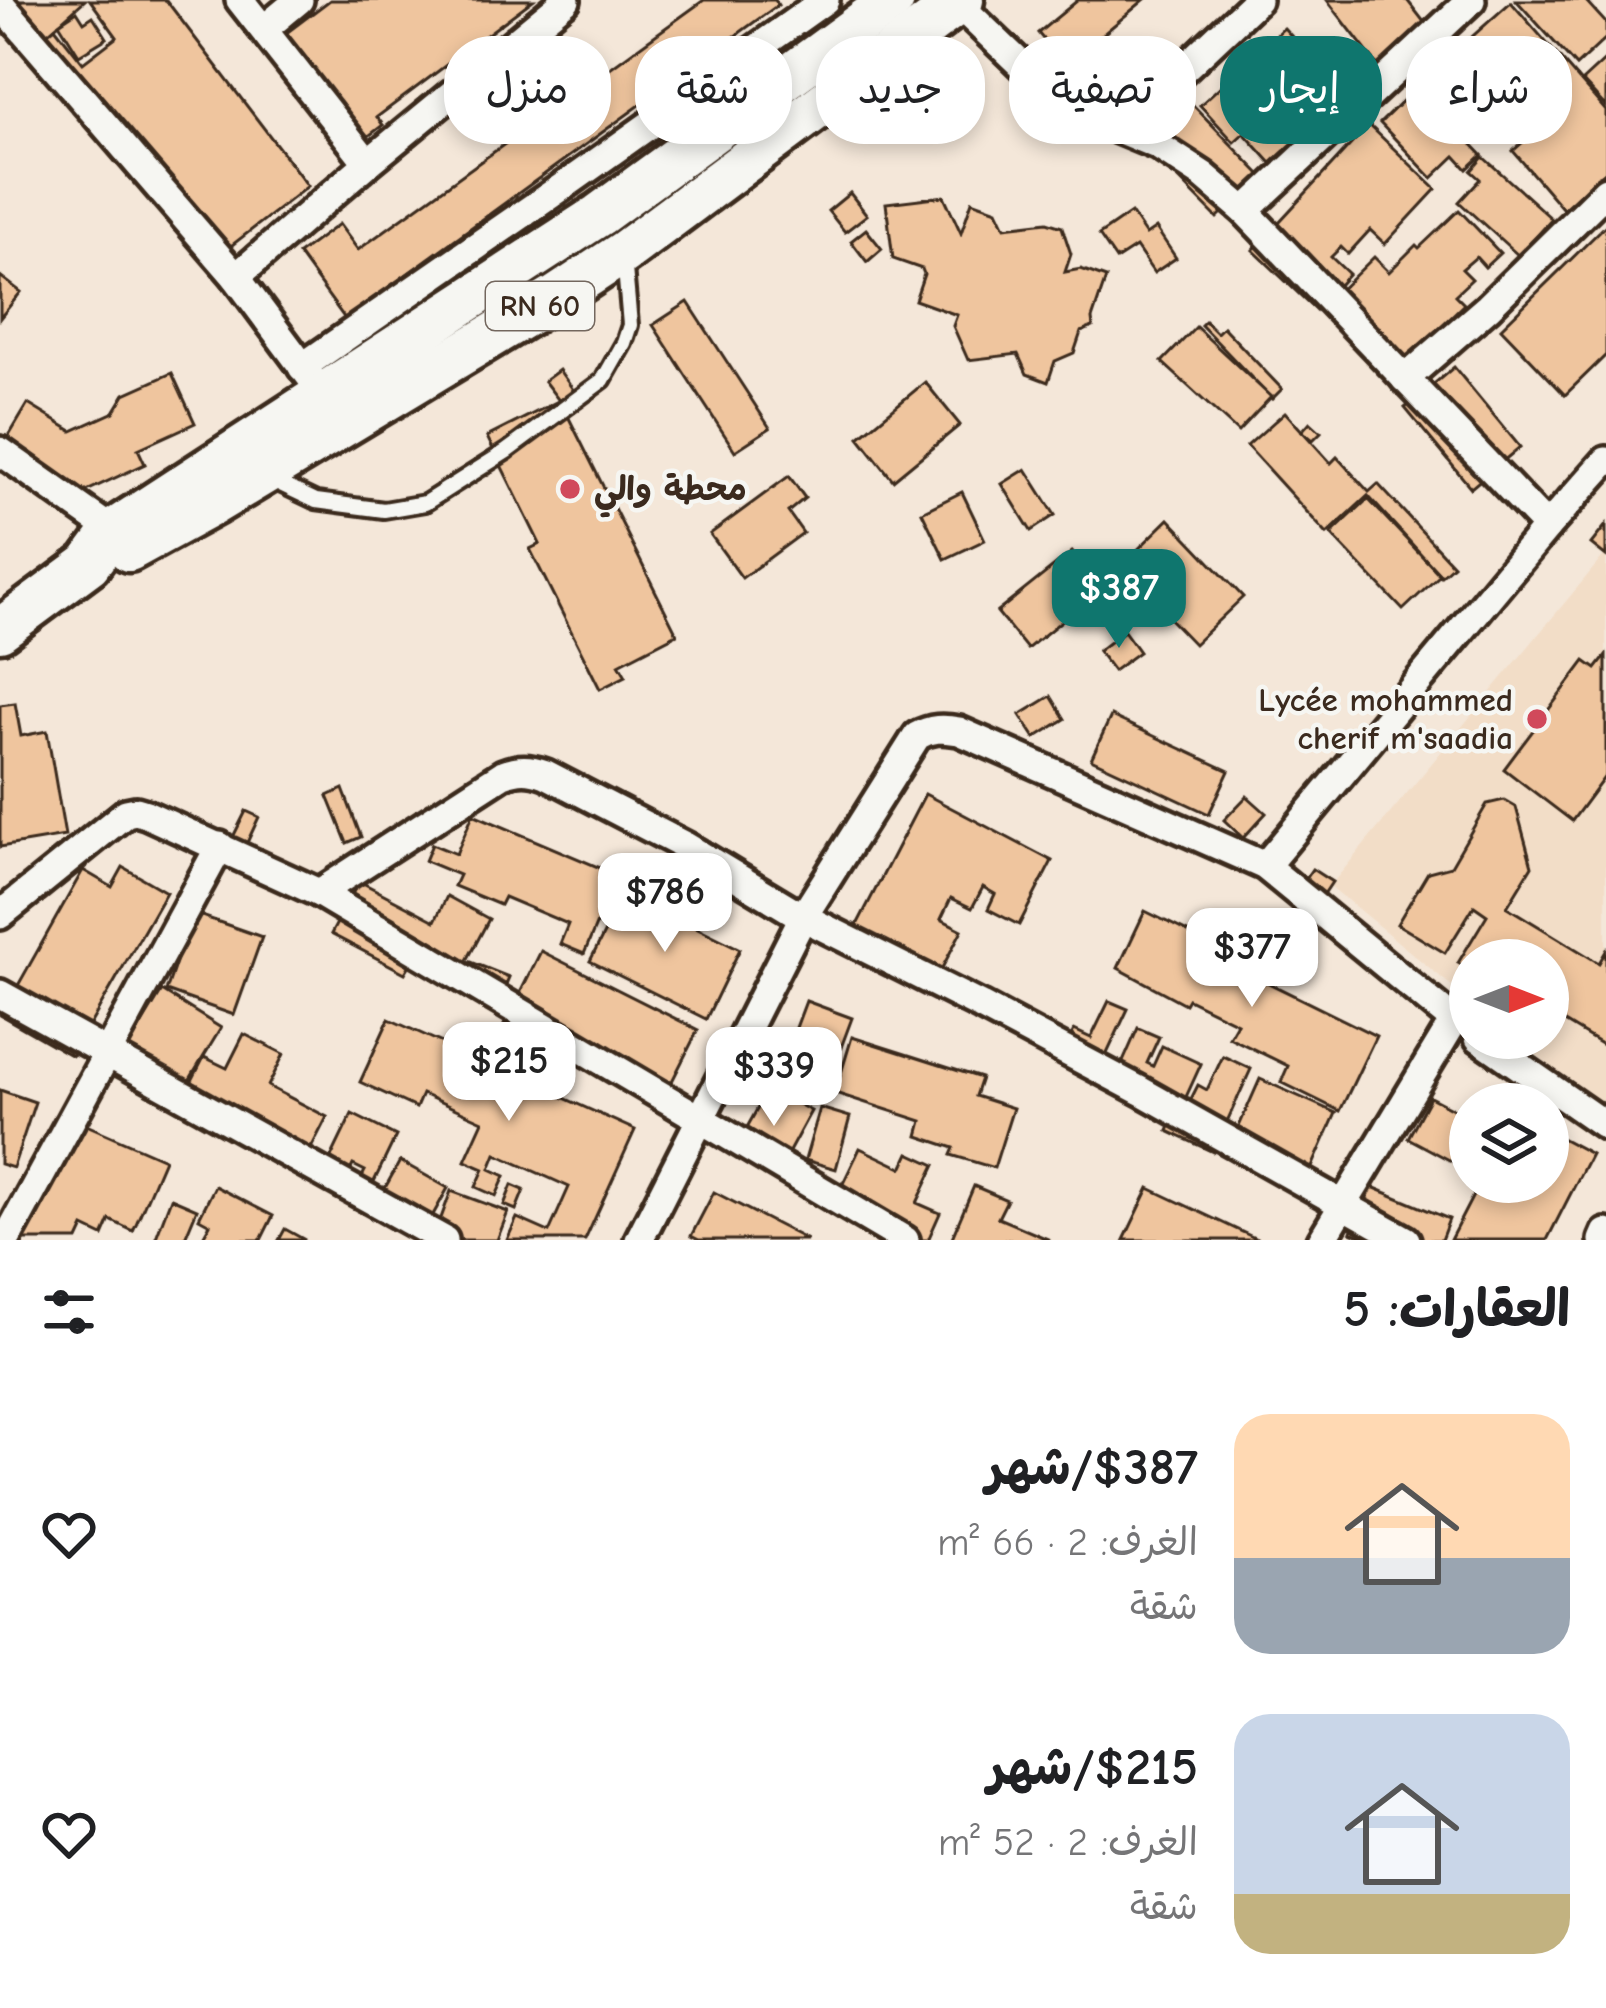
<!DOCTYPE html>
<html lang="ar">
<meta charset="utf-8">
<style>
:root{--surface:#fff;--page:#f2f2f2;--text:#202124;--muted:#757577;--accent:#0f766e}
body{margin:0;font-family:"Comic Neue","Playpen Sans Arabic",sans-serif;background:var(--page);color:var(--text);direction:rtl;height:100vh;display:flex;flex-direction:column;font-size:45px;white-space:nowrap}
*{box-sizing:border-box;margin:0}
p{font-size:39px;color:var(--muted)}
.icon{flex:none;width:66px;height:66px;fill:none;stroke:currentColor;stroke-width:2;stroke-linecap:round;stroke-linejoin:round}
.map{position:relative;height:1240px;overflow:hidden;direction:ltr}
.details{display:flex;flex-direction:column;background:var(--surface);flex:1}
.details>*{flex:none}
.hud{position:absolute;left:36px;top:36px;width:1536px;height:108px;direction:rtl;display:flex;gap:24px}
.needle{width:78px;rotate:90deg}
.fabs{position:absolute;left:1449px;top:939px;display:grid;gap:24px}
.fabs a{display:grid;place-items:center;width:120px;height:120px;border-radius:50%;background:var(--surface);box-shadow:0 6px 18px #0003;font-size:60px}
.price{position:absolute;translate:-50% -102px;padding:0 27px;border-radius:24px;background:#fff;color:#222;font-size:39px;line-height:78px;filter:drop-shadow(0 3px 6px #0008)}
.price::after{content:'';position:absolute;left:50%;top:72px;width:36px;height:27px;margin-left:-18px;background:inherit;clip-path:polygon(0 0,100% 0,50% 100%)}
.price.selected{background:var(--accent);color:#fff}
ul{padding:0;list-style:none}
li{display:flex;align-items:center;gap:36px;height:300px;padding:0 36px}
li span{display:grid;place-items:center;flex:none;width:336px;height:240px;border-radius:36px;color:#555}
li>.icon{margin-inline-start:auto}
span .icon{width:144px;height:144px;fill:#fffc;stroke-width:1}
li b{font-size:51px}
h2{display:flex;justify-content:space-between;align-items:center;height:144px;padding:0 36px;font-size:51px}
.pill{padding:0 42px;border-radius:48px;background:var(--surface);box-shadow:0 6px 18px #0003;font-size:42px;line-height:108px}
.pill.selected{background:var(--accent);color:#fff}
.map>svg:first-child{display:block}
</style>
<div class="map">
<svg width="1606" height="1240" viewBox="0 0 1606 1240">
<rect width="100%" height="100%" fill="#f4e7d9"/>
<filter id="ink" filterUnits="userSpaceOnUse"><feTurbulence type="fractalNoise" baseFrequency=".00833" numOctaves="2"/><feDisplacementMap in="SourceGraphic" scale="24" xChannelSelector="R" yChannelSelector="G"/><feConvolveMatrix kernelMatrix="1 2 1 2 8 2 1 2 1" color-interpolation-filters="sRGB"/></filter>
<g filter="url(#ink)">
<polygon fill="#f2ddc7" points="1606,553 1606,1111 1516,1038 1548,1038 1548,960 1470,960 1470,1001 1330,886"/>
<g fill="#efc59e" stroke="#3b2a1e" stroke-width="3">
<polygon points="0,0 85,0 32,47"/>
<polygon points="166,0 308,186 227,249 197,210 174,227 34,45 55,27 83,63 117,37 90,0"/>
<polygon points="330,0 533,0 377,117 383,125 344,155 265,49"/>
<polygon points="704,0 775,0 778,5 345,319 298,254 339,224 358,250"/>
<polygon points="1078,0 1144,0 1095,41 1113,64 1084,88 1038,33"/>
<polygon points="1327,0 1407,0 1428,27 1378,66"/>
<polygon points="1516,0 1585,0 1606,23 1606,38 1576,66"/>
<polygon points="1511,2 1606,111 1606,171 1563,209 1513,151 1550,118 1525,90 1513,100 1464,44"/>
<polygon points="77,11 84,22 93,16 107,38 79,55 59,23"/>
<polygon points="1284,28 1345,95 1271,163 1244,133 1234,142 1200,105"/>
<polygon points="1461,48 1513,105 1474,141 1422,83"/>
<polygon points="1606,59 1606,107 1582,81"/>
<polygon points="1417,87 1482,155 1467,169 1455,156 1432,178 1380,123"/>
<polygon points="1191,103 1261,175 1217,218 1147,147"/>
<polygon points="1369,125 1436,189 1385,244 1370,230 1348,254 1341,247 1331,257 1349,274 1316,310 1253,250"/>
<polygon points="1483,157 1552,219 1519,256 1459,202 1480,179 1471,171"/>
<polygon points="850,193 867,215 845,232 828,211"/>
<polygon points="944,196 961,233 972,201 997,210 1005,227 1047,222 1062,227 1071,254 1065,272 1081,269 1106,278 1092,319 1093,327 1081,332 1074,353 1055,361 1048,382 1027,374 1018,354 968,360 953,326 957,315 915,300 924,274 922,269 893,259 886,203"/>
<polygon points="1459,210 1500,253 1485,267 1476,257 1462,269 1472,279 1455,295 1464,304 1386,379 1319,311 1374,257 1389,272 1416,245 1419,248"/>
<polygon points="1131,213 1146,235 1156,228 1176,258 1154,273 1136,247 1116,260 1099,235"/>
<polygon points="1606,225 1606,355 1565,395 1501,328"/>
<polygon points="866,229 882,249 867,262 851,241"/>
<polygon points="0,276 21,292 0,318"/>
<polygon points="688,302 770,428 735,451 653,325"/>
<polygon points="1205,321 1217,333 1223,327 1282,389 1272,399 1201,325"/>
<polygon points="1196,327 1271,397 1238,432 1162,362"/>
<polygon points="1454,367 1520,447 1471,488 1405,408"/>
<polygon points="559,370 574,391 560,402 544,381"/>
<polygon points="172,373 195,423 138,449 145,464 80,494 0,451 28,404 72,431 114,412 125,394"/>
<polygon points="925,382 960,425 893,480 859,437"/>
<polygon points="560,400 677,634 619,664 626,676 600,689 530,549 540,544 487,437"/>
<polygon points="1285,412 1331,463 1337,457 1369,492 1378,484 1453,565 1441,576 1368,496 1327,534 1247,446"/>
<polygon points="1310,422 1321,432 1313,440 1302,431"/>
<polygon points="1026,469 1055,515 1031,531 1002,484"/>
<polygon points="789,476 805,498 788,512 803,533 742,578 710,534"/>
<polygon points="962,492 985,540 945,559 922,512"/>
<polygon points="1368,499 1440,575 1403,610 1331,534"/>
<polygon points="1169,519 1243,597 1194,644 1120,567"/>
<polygon points="1606,525 1606,556 1591,544"/>
<polygon points="1072,552 1101,589 1027,649 997,612"/>
<polygon points="1124,631 1139,652 1113,671 1098,651"/>
<polygon points="1606,656 1606,775 1572,821 1504,769 1585,661 1596,669"/>
<polygon points="1051,696 1065,719 1035,738 1020,715"/>
<polygon points="15,703 21,736 47,731 65,836 0,847 0,705"/>
<polygon points="1111,716 1229,771 1209,814 1091,759"/>
<polygon points="343,789 361,837 347,843 328,796"/>
<polygon points="925,794 1052,861 1019,925 988,909 995,894 983,887 972,908 951,898 941,919 962,930 931,989 844,950"/>
<polygon points="1247,796 1266,813 1243,838 1224,820"/>
<polygon points="1504,800 1516,807 1532,866 1507,907 1599,963 1606,951 1606,1047 1548,1012 1548,960 1470,960 1470,970 1458,963 1487,915 1474,906 1445,953 1397,924 1428,872 1451,866 1487,804"/>
<polygon points="246,811 259,817 245,847 231,841"/>
<polygon points="473,814 617,875 584,954 560,944 568,924 504,897 500,905 454,886 459,875 425,861 432,844 456,854"/>
<polygon points="123,867 166,892 72,1056 0,1015 0,991 11,998 83,870 112,887"/>
<polygon points="1312,869 1332,882 1316,906 1296,892"/>
<polygon points="359,881 435,921 447,896 489,919 456,981 414,958 405,973 331,934"/>
<polygon points="625,892 740,949 706,1019 590,961"/>
<polygon points="1145,911 1216,946 1212,955 1376,1036 1340,1111 1281,1082 1288,1066 1229,1037 1237,1023 1188,999 1185,1004 1118,968"/>
<polygon points="193,913 262,937 234,1015 166,991"/>
<polygon points="541,951 698,1030 661,1103 504,1025"/>
<polygon points="471,962 509,977 495,1010 458,994"/>
<polygon points="162,991 221,1028 173,1107 114,1070"/>
<polygon points="806,1001 852,1018 821,1101 761,1078 771,1051 785,1057"/>
<polygon points="1109,1001 1128,1009 1098,1073 1066,1047 1074,1030 1091,1038"/>
<polygon points="389,1019 635,1130 585,1240 507,1240 517,1218 549,1232 569,1187 496,1154 490,1169 505,1176 496,1196 476,1187 484,1169 465,1161 483,1121 422,1094 416,1108 360,1082"/>
<polygon points="1138,1028 1159,1037 1147,1063 1153,1066 1162,1046 1201,1064 1186,1097 1191,1099 1198,1085 1207,1090 1223,1056 1251,1069 1213,1152 1168,1131 1180,1104 1119,1071"/>
<polygon points="244,1034 284,1054 268,1086 327,1117 301,1168 179,1106 204,1057 227,1068"/>
<polygon points="852,1037 981,1078 975,1096 1013,1108 994,1168 951,1155 954,1148 918,1136 922,1121 835,1093"/>
<polygon points="1260,1079 1336,1113 1302,1190 1226,1156"/>
<polygon points="769,1088 811,1111 779,1170 736,1147"/>
<polygon points="0,1090 35,1102 13,1168 0,1164"/>
<polygon points="1430,1097 1470,1118 1470,1171 1408,1138"/>
<polygon points="820,1108 850,1117 836,1169 805,1160"/>
<polygon points="352,1114 396,1136 369,1192 357,1186 365,1171 353,1165 344,1183 324,1172"/>
<polygon points="75,1120 164,1159 133,1231 110,1220 103,1236 84,1227 78,1240 22,1240"/>
<polygon points="1548,1131 1591,1154 1547,1240 1450,1240 1480,1182 1548,1182"/>
<polygon points="860,1148 902,1168 909,1153 935,1165 917,1203 940,1213 928,1240 907,1240 833,1204"/>
<polygon points="400,1161 448,1188 424,1231 376,1204"/>
<polygon points="512,1185 524,1190 516,1210 504,1205"/>
<polygon points="215,1186 273,1216 261,1240 201,1240 210,1224 199,1218"/>
<polygon points="974,1186 1007,1200 998,1218 1050,1240 951,1240"/>
<polygon points="1370,1186 1449,1219 1441,1240 1370,1240 1351,1232"/>
<polygon points="1149,1188 1259,1240 1124,1240"/>
<polygon points="451,1191 508,1212 497,1240 433,1240"/>
<polygon points="714,1192 807,1240 699,1240 691,1236"/>
<polygon points="171,1198 197,1209 184,1240 155,1240"/>
<polygon points="285,1229 305,1240 279,1240"/>
</g>
<g fill="none" stroke-linecap="round" stroke-linejoin="round">
<defs>
<polyline id="service" points="272,480 316,501 384,510 425,503 507,451 603,380 624,343 630,325 624,257"/>
<g id="minor">
<polyline points="0,3 236,277 311,378"/>
<polyline points="958,4 1065,107 1157,145 1203,175 1245,211 1547,527 1265,866"/>
<polyline points="264,29 299,0"/>
<polyline points="1120,129 1257,0"/>
<polyline points="368,163 566,0"/>
<polyline points="1245,211 1471,0"/>
<polyline points="236,277 368,163 240,0"/>
<polyline points="302,367 572,180 825,0"/>
<polyline points="1405,379 1488,307 1606,191"/>
<polyline points="0,451 113,531"/>
<polyline points="1547,527 1606,461"/>
<path d="M319,893L503,774C519,768 529,768 546,774L687,847L803,917L981,1006L1141,1091L1406,1240"/>
<polyline points="0,915 126,813 136,811 146,814 319,893 905,1240"/>
<polyline points="0,994 444,1240"/>
<polyline points="1479,1038 1606,1126"/>
<polyline points="6,1240 220,846"/>
<path d="M639,1240L803,917L917,736C931,728 943,728 959,731L1265,866L1454,1021L1322,1240"/>
<polyline points="1603,1240 1606,1233"/>
</g>
<g id="primary">
<polyline points="129,550 213,504 556,297 624,252 962,0"/>
<polyline points="0,630 89,564 113,531 599,215 893,0"/>
</g>
</defs>
<use href="#service" stroke="#3b2a1e" stroke-width="22"/>
<use href="#minor" stroke="#3b2a1e" stroke-width="36"/>
<use href="#primary" stroke="#3b2a1e" stroke-width="51"/>
<use href="#service" stroke="#f6f6f2" stroke-width="14"/>
<use href="#minor" stroke="#f6f6f2" stroke-width="27"/>
<use href="#primary" stroke="#f6f6f2" stroke-width="42"/>
</g>
</g>
<g fill="#d1495b" stroke="#f6f6f2" stroke-width="4.5">
<circle cx="570" cy="489" r="12"/>
<circle cx="1537" cy="719" r="12"/>
</g>
<g text-anchor="middle" dominant-baseline="central" stroke-width="9" stroke-linejoin="round" paint-order="stroke">
<rect fill="#f6f6f2" stroke="#73675e" stroke-width="3" x="486" y="282" width="108" height="48" rx="9"/>
<g font-size="30" font-weight="bold" fill="#3b2a1e">
<text x="540" y="306">RN 60</text>
</g>
<g font-size="33" font-weight="bold" fill="#3b2a1e" stroke="#f6f6f2" text-anchor="start">
<text x="594" y="489">محطة والي</text>
<text x="1513" y="700" text-anchor="end">Lycée mohammed<tspan x="1513" dy="38">cherif m'saadia</tspan></text>
</g>
</g>
</svg>
<div class="fabs">
<a><svg class="needle" viewBox="-14 -14 28 28"><path d="M0-13l5 13h-10z" fill="#e53935"/><path d="M0 13l5-13h-10z" fill="#757577"/></svg></a>
<a><svg class="icon" aria-label="layers" viewBox="0 0 24 24"><path d="M12 4l9 5-9 5-9-5zM3 14l9 5 9-5"/></svg></a>
</div>
<b class="price selected" style="left:1119px;top:651px">$387</b>
<b class="price" style="left:665px;top:955px">$786</b>
<b class="price" style="left:1252px;top:1010px">$377</b>
<b class="price" style="left:509px;top:1124px">$215</b>
<b class="price" style="left:774px;top:1129px">$339</b>
<div class="hud">
<a class="pill">شراء</a>
<a class="pill selected">إيجار</a>
<a class="pill">تصفية</a>
<a class="pill">جديد</a>
<a class="pill">شقة</a>
<a class="pill">منزل</a>
</div>
</div>
<section class="details">
<h2>العقارات: 5<svg class="icon" aria-label="filters" viewBox="0 0 24 24"><path d="M4 7h16M4 17h16"/><circle cx="9" cy="7" r="2"/><circle cx="15" cy="17" r="2"/></svg></h2>
<ul>
<li><span style="background:linear-gradient(#ffd9b3 60%,#9aa5b1 0)"><svg class="icon" aria-label="home" viewBox="0 0 24 24"><path d="M3 11l9-7 9 7M6 9v11h12V9"/></svg></span><div><b>$387/شهر</b><p>الغرف: 2 · 66 m²</p><p>شقة</p></div><svg class="icon" aria-label="heart" viewBox="0 0 24 24"><path d="M12 20l-8-8c-3-5 5-10 8-4 3-6 11-1 8 4z"/></svg></li>
<li><span style="background:linear-gradient(#c9d6e8 75%,#c2b280 0)"><svg class="icon" aria-label="home" viewBox="0 0 24 24"><path d="M3 11l9-7 9 7M6 9v11h12V9"/></svg></span><div><b>$215/شهر</b><p>الغرف: 2 · 52 m²</p><p>شقة</p></div><svg class="icon" aria-label="heart" viewBox="0 0 24 24"><path d="M12 20l-8-8c-3-5 5-10 8-4 3-6 11-1 8 4z"/></svg></li>
</ul>
</section>
